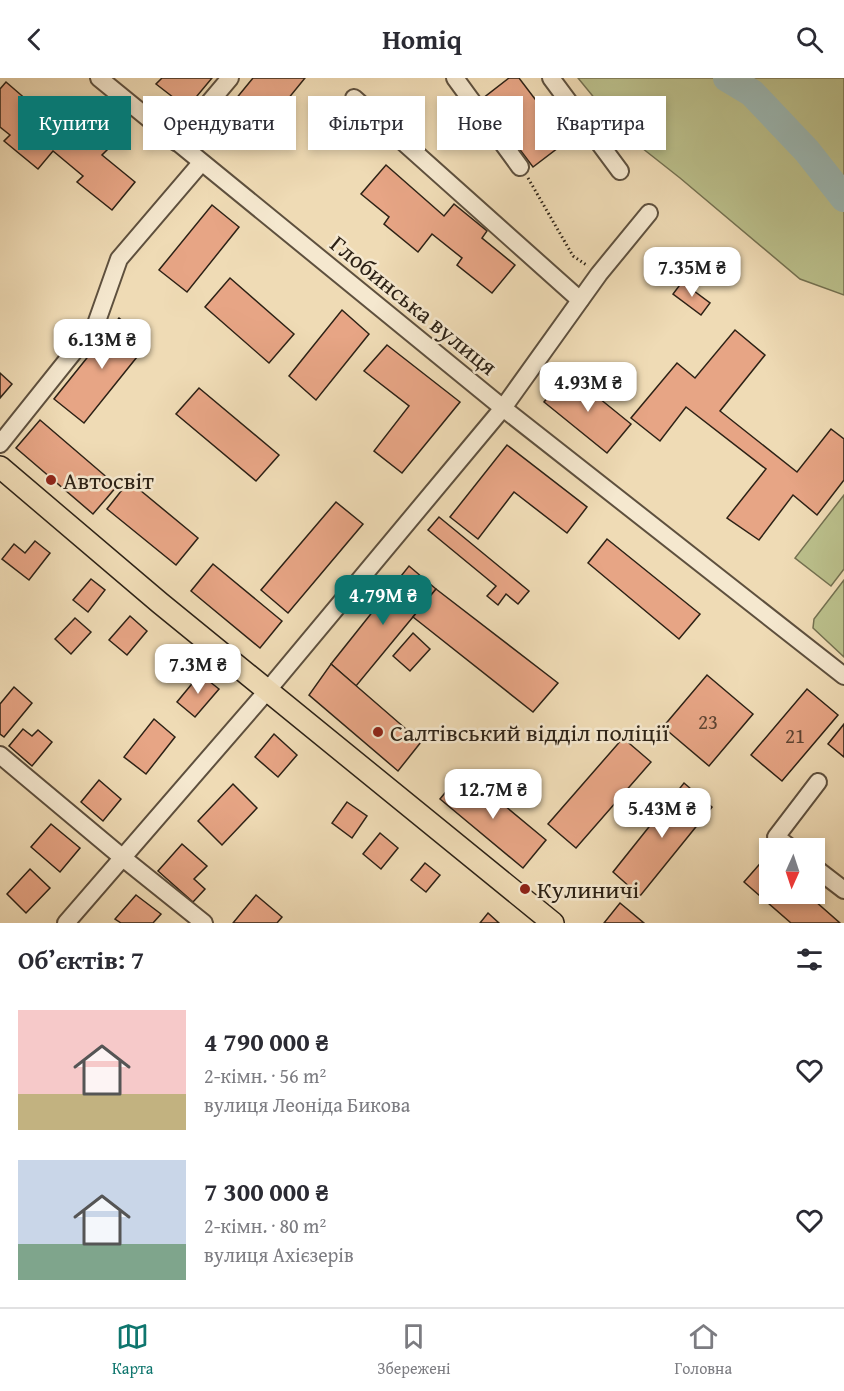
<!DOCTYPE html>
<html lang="uk">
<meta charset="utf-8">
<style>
:root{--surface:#fff;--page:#f7f7f7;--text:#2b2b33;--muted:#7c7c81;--line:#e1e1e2;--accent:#0f766e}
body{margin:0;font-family:"Gentium Book Plus",serif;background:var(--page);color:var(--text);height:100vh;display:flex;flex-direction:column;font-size:22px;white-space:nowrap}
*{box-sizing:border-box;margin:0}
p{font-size:20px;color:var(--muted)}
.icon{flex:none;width:33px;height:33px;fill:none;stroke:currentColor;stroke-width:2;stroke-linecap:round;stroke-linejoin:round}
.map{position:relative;height:845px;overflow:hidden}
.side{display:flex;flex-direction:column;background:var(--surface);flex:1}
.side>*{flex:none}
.banner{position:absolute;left:18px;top:18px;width:808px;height:54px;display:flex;gap:12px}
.needle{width:39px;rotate:183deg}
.fabs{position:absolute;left:759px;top:760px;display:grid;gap:12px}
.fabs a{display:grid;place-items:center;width:66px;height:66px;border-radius:0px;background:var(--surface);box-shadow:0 3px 9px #0003;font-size:30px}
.price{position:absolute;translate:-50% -51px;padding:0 14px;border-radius:12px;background:#fff;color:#222;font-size:20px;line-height:39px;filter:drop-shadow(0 2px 3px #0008)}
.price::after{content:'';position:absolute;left:50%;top:36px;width:18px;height:14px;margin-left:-9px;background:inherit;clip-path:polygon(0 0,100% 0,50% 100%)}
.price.current{background:var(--accent);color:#fff}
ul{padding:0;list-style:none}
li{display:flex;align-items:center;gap:18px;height:150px;padding:0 18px}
li span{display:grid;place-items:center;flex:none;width:168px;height:120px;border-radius:0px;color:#555}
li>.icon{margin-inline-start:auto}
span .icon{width:72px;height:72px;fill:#fffc;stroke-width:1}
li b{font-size:26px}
h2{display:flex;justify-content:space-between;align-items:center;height:72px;padding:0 18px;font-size:26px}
.pill{padding:0 21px;border-radius:0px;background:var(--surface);box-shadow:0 3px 9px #0003;font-size:21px;line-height:54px}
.pill.current{background:var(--accent);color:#fff}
header{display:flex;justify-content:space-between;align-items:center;height:78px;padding:0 18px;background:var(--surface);font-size:27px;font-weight:700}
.tabs{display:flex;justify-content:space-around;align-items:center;height:84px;border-top:2px solid var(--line);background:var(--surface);font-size:16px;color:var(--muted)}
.tabs a{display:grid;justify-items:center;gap:3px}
.tabs .current{color:var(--accent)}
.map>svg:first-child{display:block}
</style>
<header><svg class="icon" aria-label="back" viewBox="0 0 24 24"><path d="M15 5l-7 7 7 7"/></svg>Homiq<svg class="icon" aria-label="search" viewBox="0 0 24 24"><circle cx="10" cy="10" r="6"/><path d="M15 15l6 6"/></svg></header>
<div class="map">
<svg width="844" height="845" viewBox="0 0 844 845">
<rect width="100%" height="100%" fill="#efdbb5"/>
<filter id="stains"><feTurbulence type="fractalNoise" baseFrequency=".00333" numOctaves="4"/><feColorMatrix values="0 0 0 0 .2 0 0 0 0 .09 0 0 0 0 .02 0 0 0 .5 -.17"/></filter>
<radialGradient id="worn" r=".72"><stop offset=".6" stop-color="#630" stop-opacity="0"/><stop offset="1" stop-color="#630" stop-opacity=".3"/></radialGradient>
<g fill="#bbc08c" stroke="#747151" stroke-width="1.5">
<polygon points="578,0 844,0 844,217 800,201 680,100 623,55"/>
<polygon points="844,417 844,491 831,508 795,480"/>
<polygon points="844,502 844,579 813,550 814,541"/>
</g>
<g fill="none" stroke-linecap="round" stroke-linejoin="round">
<polyline stroke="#9cb9b5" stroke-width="28" points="727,0 752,15 807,73 844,120"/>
</g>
<g fill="#e7a585" stroke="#2d2216" stroke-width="1.5">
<polygon points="162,0 212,0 187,30 156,6"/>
<polygon points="253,0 305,0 248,70 217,44"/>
<polygon points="509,0 519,0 567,63 533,89 482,21"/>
<polygon points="6,4 65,55 74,43 108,71 102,77 135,104 112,132 77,104 83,98 53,73 38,91 4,63 10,57 0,49 0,11"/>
<polygon points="386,87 444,138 454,126 487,153 482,160 515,187 492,215 457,187 462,180 432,156 418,174 384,146 389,139 361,116"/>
<polygon points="212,127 239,149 187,214 159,192"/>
<polygon points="230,200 294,256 269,285 205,229"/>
<polygon points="682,204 710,225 701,237 673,216"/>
<polygon points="342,232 369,256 316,322 289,298"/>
<polygon points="119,240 149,264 84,345 54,321"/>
<polygon points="735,252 765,277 720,333 797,394 831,351 844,361 844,402 817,437 793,417 759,462 727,440 766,391 686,329 660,363 631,340 677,285 695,300"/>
<polygon points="387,267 460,324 402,395 374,373 409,328 364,293"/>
<polygon points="0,295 12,306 0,320"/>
<polygon points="568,295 631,346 607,375 544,324"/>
<polygon points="199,310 279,377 256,403 176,336"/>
<polygon points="40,342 117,408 93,436 16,370"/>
<polygon points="507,367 587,429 567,455 514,414 478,461 450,439"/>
<polygon points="129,403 198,460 176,487 107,431"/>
<polygon points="336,424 363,446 288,535 261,512"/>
<polygon points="439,439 529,513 518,526 506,516 498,527 487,518 496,508 428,452"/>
<polygon points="607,461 700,536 679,561 588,485"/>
<polygon points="35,463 50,475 29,502 2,481 14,466 25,475"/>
<polygon points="213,486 282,543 260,570 191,513"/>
<polygon points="409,488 436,511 356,608 331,586"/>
<polygon points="91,501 105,512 88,534 73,522"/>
<polygon points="436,511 558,605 533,634 413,539"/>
<polygon points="130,538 147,553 127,577 109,562"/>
<polygon points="75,540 91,554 71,576 55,561"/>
<polygon points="413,555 430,571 410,593 393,578"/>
<polygon points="331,586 421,664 398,693 309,617"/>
<polygon points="200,596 219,611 195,639 177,624"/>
<polygon points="707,597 753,636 709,688 663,649"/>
<polygon points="14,609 32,625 4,659 0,656 0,626"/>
<polygon points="807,611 838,637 782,703 751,677"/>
<polygon points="154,641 175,659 146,696 124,679"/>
<polygon points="844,646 844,679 828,666"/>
<polygon points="23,651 32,658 38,652 52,664 32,688 9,668"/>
<polygon points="274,656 297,677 278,699 255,679"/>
<polygon points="623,660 651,684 576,770 548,746"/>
<polygon points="463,693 546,762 523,790 440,721"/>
<polygon points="99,702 121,721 103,743 81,724"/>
<polygon points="684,705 712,729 640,818 613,794"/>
<polygon points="233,706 257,730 222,767 198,743"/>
<polygon points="347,724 367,738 352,760 332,745"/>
<polygon points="51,746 80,770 60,794 31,769"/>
<polygon points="380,755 398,770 381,791 363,776"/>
<polygon points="182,766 207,788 194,801 205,811 193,824 158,793"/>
<polygon points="765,780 770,784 770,816 807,816 840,845 791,845 744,804"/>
<polygon points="425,785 440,797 426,814 411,802"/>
<polygon points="30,791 50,810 26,835 7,816"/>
<polygon points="136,817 161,836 153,845 121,845 115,841"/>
<polygon points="256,817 282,839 277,845 233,845"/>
<polygon points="620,825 644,845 604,845"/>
<polygon points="488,835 499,845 480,845"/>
</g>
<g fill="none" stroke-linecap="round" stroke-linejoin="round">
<defs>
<g id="minor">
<polyline points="99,0 503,330 844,598"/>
<polyline points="455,0 520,89"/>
<polyline points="551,0 620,93"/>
<polyline points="354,20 580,222"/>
<polyline points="176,64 230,0"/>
<polyline points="0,366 96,246 119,181 201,85"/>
<polyline points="0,677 123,780 204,845"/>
<polyline points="792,771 776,759 818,704"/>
<polyline points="814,789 844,812"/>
<polyline points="66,845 267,613 503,330 599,196 649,135"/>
</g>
<polyline id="major" points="0,389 160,525 553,845"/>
</defs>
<use href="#minor" stroke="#5e503e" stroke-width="20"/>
<use href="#major" stroke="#2d2216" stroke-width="24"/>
<polyline stroke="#2d2216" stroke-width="3" stroke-dasharray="1.5 3" stroke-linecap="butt" points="528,100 573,178 588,188"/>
<use href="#minor" stroke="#f5e8cf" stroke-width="16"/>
<use href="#major" stroke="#efdbb5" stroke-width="21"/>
</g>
<g fill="#8f2418" stroke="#f5e8cf" stroke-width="2">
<circle cx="51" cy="402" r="6"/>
<circle cx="378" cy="654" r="6"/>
<circle cx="525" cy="811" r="6"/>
</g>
<g text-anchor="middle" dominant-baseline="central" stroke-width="5" stroke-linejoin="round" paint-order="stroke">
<g font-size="21" fill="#5c4332">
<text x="708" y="643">23</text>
<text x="795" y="657">21</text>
</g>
<g font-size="24" fill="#2d2216" stroke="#f5e8cf">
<text transform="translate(414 227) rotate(39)">Глобинська вулиця</text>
</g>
<g font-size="24" fill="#2d2216" stroke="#f5e8cf" text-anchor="start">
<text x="63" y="402">Автосвіт</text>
<text x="390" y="654">Салтівський відділ поліції</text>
<text x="537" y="811">Кулиничі</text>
</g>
</g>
<rect width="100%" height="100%" filter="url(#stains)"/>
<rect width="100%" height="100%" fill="url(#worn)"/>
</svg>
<div class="fabs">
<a><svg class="needle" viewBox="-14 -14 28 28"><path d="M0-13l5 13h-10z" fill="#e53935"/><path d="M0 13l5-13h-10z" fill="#7c7c81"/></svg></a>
</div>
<b class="price" style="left:692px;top:220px">7.35M ₴</b>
<b class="price" style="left:102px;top:292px">6.13M ₴</b>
<b class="price" style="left:588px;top:335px">4.93M ₴</b>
<b class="price current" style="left:383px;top:548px">4.79M ₴</b>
<b class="price" style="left:198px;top:617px">7.3M ₴</b>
<b class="price" style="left:493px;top:742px">12.7M ₴</b>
<b class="price" style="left:662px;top:761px">5.43M ₴</b>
<div class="banner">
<a class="pill current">Купити</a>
<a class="pill">Орендувати</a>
<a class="pill">Фільтри</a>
<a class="pill">Нове</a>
<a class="pill">Квартира</a>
</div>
</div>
<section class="side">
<h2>Об’єктів: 7<svg class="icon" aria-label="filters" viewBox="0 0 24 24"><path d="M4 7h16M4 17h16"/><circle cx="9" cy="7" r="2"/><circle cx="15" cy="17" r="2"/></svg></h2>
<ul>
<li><span style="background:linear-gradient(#f6c9c9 70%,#c2b280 0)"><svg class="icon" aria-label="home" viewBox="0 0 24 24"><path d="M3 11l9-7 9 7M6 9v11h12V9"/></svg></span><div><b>4 790 000 ₴</b><p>2-кімн. · 56 m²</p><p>вулиця Леоніда Бикова</p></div><svg class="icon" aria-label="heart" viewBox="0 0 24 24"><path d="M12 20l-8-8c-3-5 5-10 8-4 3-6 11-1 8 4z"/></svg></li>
<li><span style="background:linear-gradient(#c9d6e8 70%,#7fa58c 0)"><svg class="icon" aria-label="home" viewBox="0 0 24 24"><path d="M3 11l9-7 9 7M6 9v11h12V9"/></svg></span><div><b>7 300 000 ₴</b><p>2-кімн. · 80 m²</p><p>вулиця Ахієзерів</p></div><svg class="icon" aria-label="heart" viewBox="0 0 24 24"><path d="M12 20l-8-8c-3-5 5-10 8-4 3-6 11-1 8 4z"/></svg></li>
</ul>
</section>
<nav class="tabs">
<a class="current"><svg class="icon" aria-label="map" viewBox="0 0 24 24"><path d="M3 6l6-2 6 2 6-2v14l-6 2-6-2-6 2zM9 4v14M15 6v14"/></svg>Карта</a>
<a><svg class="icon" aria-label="saved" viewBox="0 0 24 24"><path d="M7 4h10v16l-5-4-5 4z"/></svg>Збережені</a>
<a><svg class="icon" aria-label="home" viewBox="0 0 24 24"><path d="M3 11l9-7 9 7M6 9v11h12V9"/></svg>Головна</a>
</nav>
